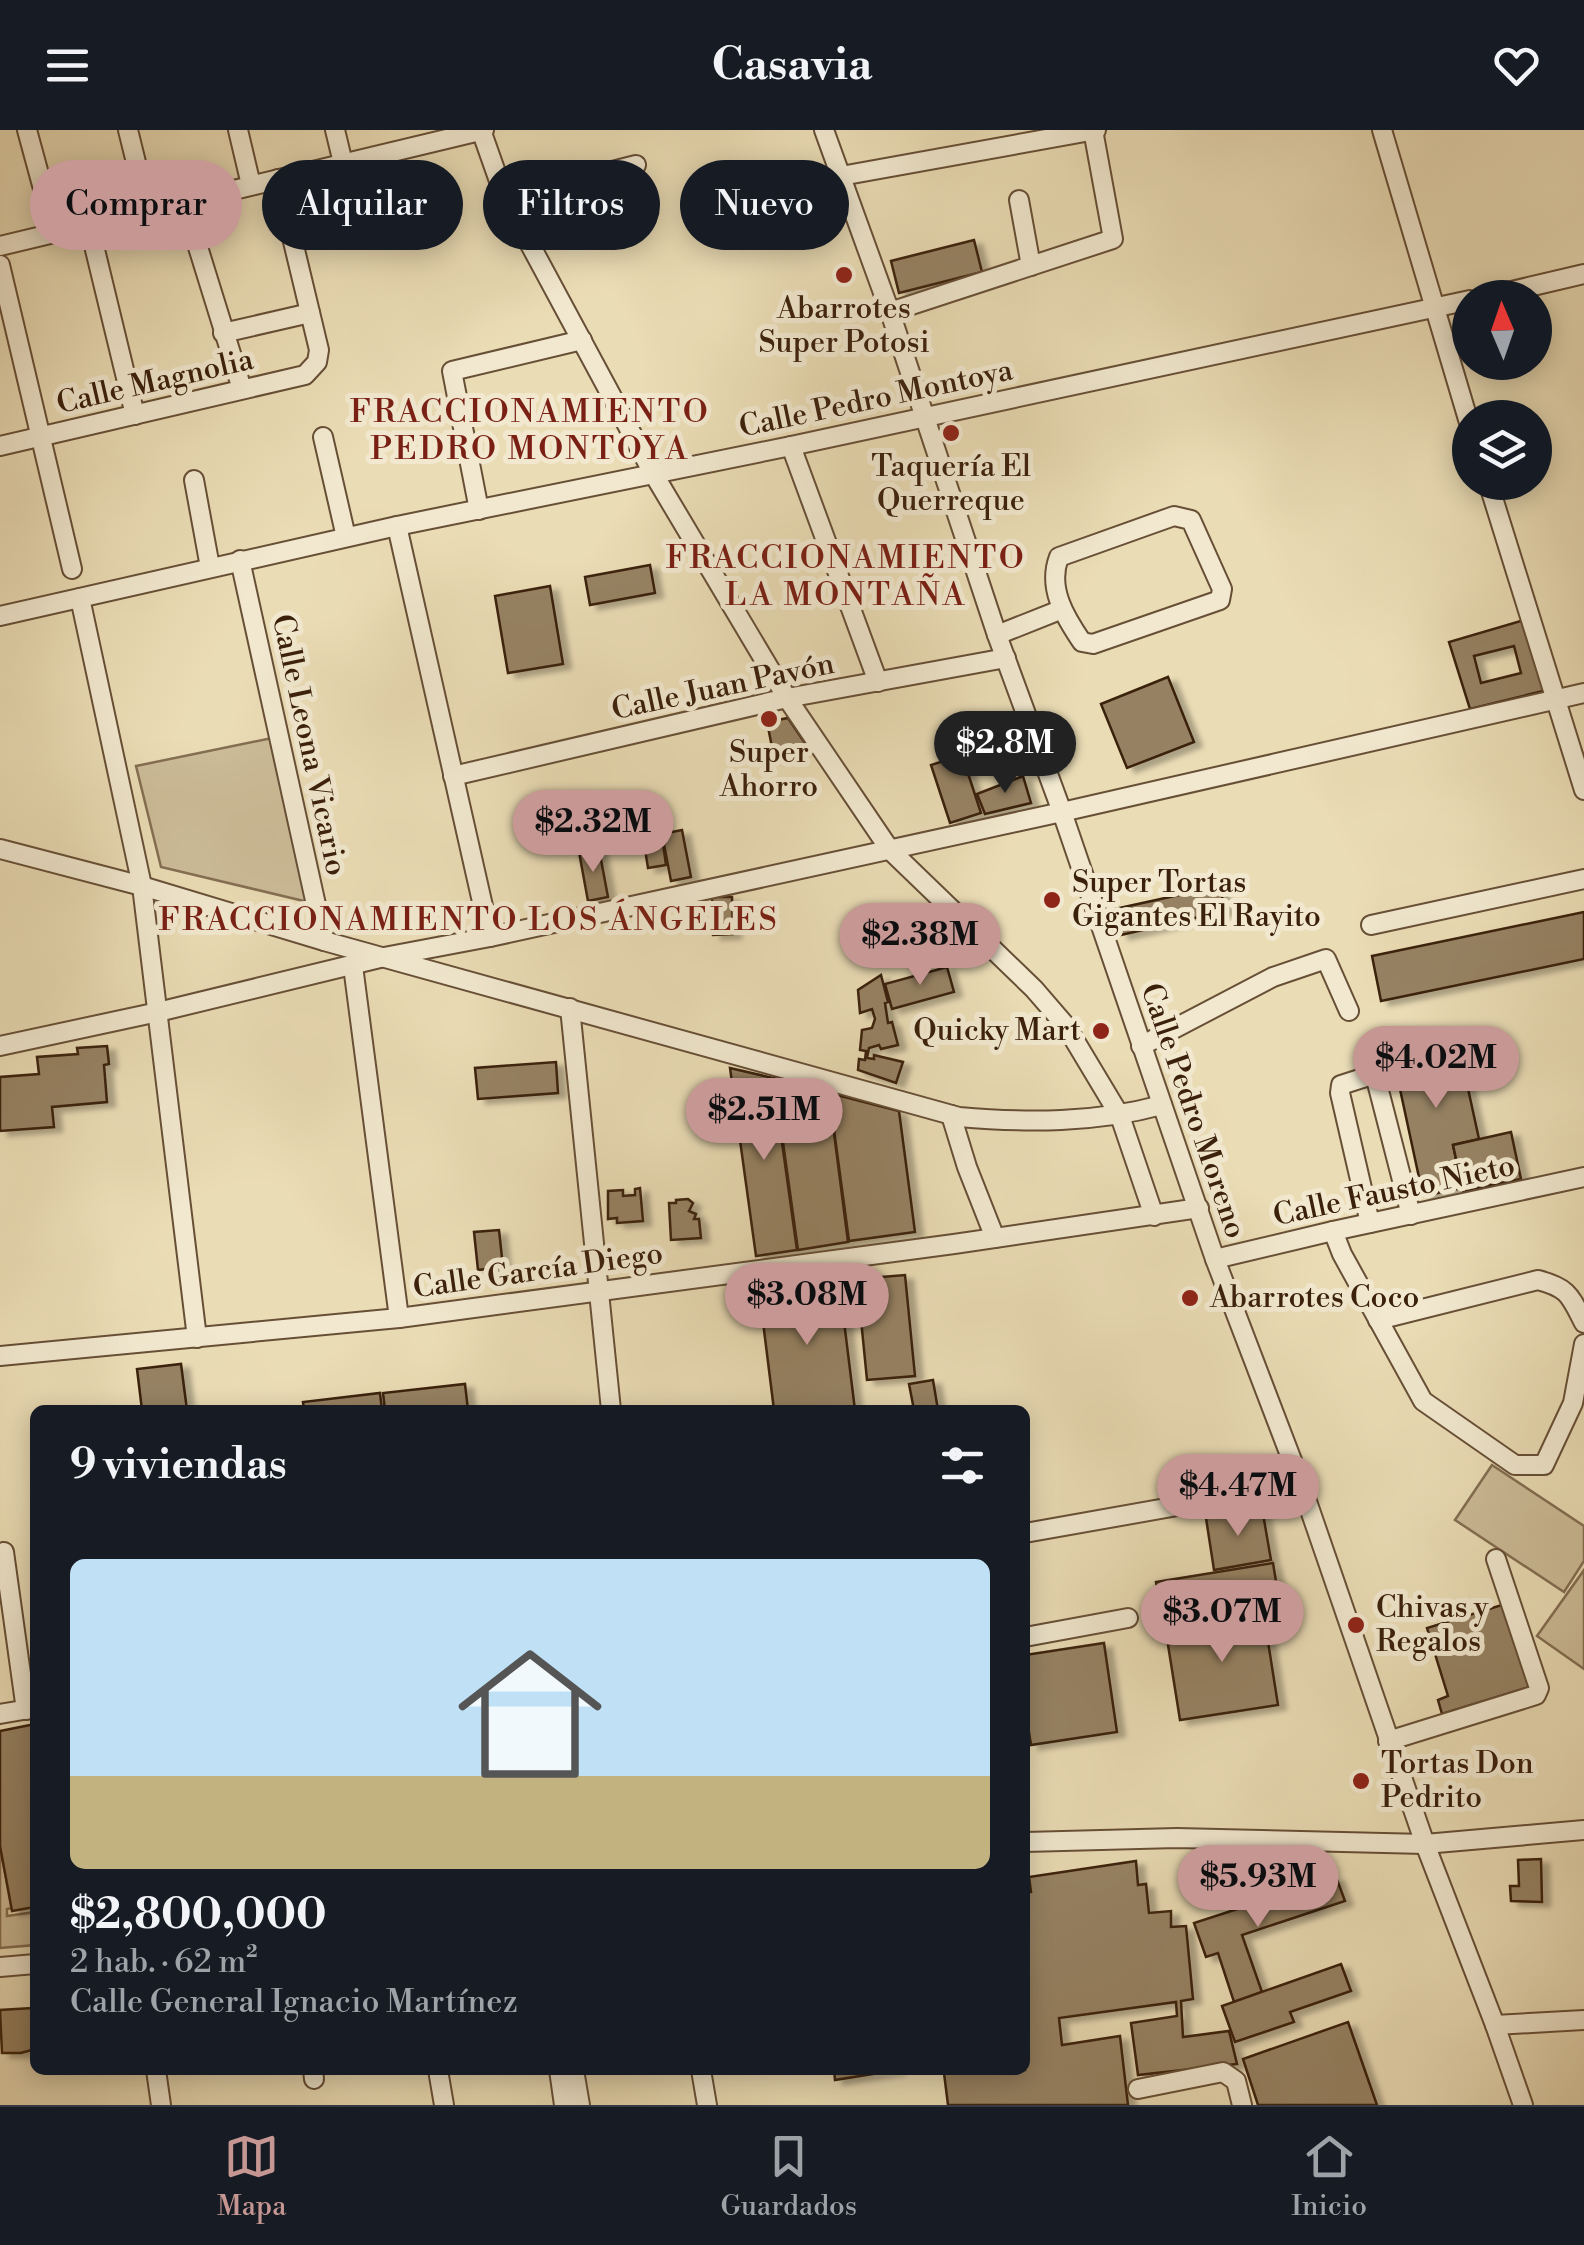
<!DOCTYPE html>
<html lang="es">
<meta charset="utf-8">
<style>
:root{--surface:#171b24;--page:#242831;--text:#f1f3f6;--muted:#9ea1a6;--line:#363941;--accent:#c59692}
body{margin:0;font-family:"Libre Bodoni",serif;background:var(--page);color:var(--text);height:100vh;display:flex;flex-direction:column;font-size:38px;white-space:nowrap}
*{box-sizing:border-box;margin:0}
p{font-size:32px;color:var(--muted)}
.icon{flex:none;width:55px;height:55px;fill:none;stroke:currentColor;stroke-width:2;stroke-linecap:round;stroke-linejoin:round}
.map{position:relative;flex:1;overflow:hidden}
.side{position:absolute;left:30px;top:1275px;width:1000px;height:670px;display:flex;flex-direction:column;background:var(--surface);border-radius:15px;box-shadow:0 5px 25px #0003}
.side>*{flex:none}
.top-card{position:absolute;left:30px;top:30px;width:1000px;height:90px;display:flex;gap:20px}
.needle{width:65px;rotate:358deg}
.fabs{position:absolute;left:1452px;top:150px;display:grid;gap:20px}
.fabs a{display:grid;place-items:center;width:100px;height:100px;border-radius:50%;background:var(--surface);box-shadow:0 5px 25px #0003;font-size:50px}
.price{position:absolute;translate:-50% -85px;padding:0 22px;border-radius:35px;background:var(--accent);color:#111;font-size:32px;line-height:65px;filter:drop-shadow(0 2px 5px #0008)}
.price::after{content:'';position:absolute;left:50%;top:60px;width:30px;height:22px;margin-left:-15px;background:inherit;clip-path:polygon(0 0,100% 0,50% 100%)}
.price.selected{background:#222;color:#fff}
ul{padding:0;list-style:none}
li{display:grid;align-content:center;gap:20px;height:530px;padding:0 40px}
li+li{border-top:2px solid var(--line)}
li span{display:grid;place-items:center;height:310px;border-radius:15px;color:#555}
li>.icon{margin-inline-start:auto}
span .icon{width:180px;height:180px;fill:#fffc;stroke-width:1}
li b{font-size:42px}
h2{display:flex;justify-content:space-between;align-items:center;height:120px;padding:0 40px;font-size:42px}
.pill{padding:0 35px;border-radius:45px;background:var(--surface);box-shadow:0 5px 25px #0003;font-size:35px;line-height:90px}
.pill.selected{background:var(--accent);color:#111}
header{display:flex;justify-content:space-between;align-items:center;height:130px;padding:0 40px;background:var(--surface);font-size:45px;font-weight:800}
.tabs{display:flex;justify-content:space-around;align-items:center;height:140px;border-top:2px solid var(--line);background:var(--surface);font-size:28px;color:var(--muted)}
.tabs a{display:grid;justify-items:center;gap:5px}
.tabs .selected{color:var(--accent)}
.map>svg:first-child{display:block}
</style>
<header><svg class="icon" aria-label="menu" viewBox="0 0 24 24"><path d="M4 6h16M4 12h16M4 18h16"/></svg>Casavia<svg class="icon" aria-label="heart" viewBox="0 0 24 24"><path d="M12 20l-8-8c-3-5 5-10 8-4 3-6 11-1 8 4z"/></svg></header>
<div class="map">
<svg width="1584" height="1975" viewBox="0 0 1584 1975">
<defs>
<filter id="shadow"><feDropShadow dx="8" dy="4.5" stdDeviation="2.5" flood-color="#0004"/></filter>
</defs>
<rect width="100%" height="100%" fill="#eadcb5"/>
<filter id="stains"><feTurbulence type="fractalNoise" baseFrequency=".002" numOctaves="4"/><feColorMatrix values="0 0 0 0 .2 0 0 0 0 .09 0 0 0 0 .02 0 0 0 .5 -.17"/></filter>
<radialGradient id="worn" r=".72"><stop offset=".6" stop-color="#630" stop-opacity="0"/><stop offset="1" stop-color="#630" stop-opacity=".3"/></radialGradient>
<g fill="#ccbc98" stroke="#846e52" stroke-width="2.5">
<polygon points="272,608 308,772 161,737 136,636"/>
<polygon points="1492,1335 1584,1396 1584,1431 1564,1462 1455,1390"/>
<polygon points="1584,1440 1584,1539 1537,1506"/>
<polygon points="0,1718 12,1778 7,1779 7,1786 35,1782 35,1815 0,1818"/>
</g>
<g fill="#968263" stroke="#3b200b" stroke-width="2.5" fill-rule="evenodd" filter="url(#shadow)">
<polygon points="974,110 982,142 899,163 891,131"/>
<polygon points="650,435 655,463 590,475 585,447"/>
<polygon points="550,456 563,534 508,543 495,466"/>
<path d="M1524,490L1547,560L1470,579L1449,512ZM1514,516L1521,543L1481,553L1474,526Z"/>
<polygon points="1168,547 1194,612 1127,638 1101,574"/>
<polygon points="788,588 807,616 774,627 767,592"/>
<polygon points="962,625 981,683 950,693 931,635"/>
<polygon points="1023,646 1031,673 985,684 977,664"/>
<polygon points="659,685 666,735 648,738 640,688"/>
<polygon points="682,700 691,747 671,751 662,704"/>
<polygon points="599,719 608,767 588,771 579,722"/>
<polygon points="1220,756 1225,781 1121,805 1115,779"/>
<polygon points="712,767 732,767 733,804 713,805"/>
<polygon points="1584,782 1584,829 1381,871 1372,826"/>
<polygon points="923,784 931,807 882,822 875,798"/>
<polygon points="947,837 954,862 892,879 885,854"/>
<polygon points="881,845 888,872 885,873 888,893 892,892 898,915 881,919 879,915 869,918 867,928 874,929 874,925 903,932 896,953 858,940 859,929 865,930 866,921 860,920 862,900 872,898 875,889 872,879 860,883 858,860"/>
<polygon points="1457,908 1479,1009 1453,1015 1462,1058 1423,1066 1392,922"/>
<polygon points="107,916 109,934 104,935 107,972 52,977 54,997 0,1001 0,947 39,944 37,927 78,924 77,918"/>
<polygon points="556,932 558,963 478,969 475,938"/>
<polygon points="730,938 773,948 797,1120 756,1126"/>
<polygon points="774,948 829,964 848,1112 798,1120"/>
<polygon points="829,963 899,981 915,1102 849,1111"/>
<polygon points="1511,1002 1521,1049 1463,1061 1453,1015"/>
<polygon points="640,1058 643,1091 617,1093 617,1088 608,1089 608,1061 623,1060 623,1066 635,1065 635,1059"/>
<polygon points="688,1069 693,1073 689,1081 696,1084 694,1089 699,1089 701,1108 671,1110 669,1073 676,1073 676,1070"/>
<polygon points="499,1100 503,1137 478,1140 474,1102"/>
<polygon points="905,1145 915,1246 867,1250 857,1149"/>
<polygon points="839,1151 855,1280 774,1280 759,1160"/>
<polygon points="181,1234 187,1280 142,1280 137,1239"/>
<polygon points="933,1250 938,1280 914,1280 909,1254"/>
<polygon points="465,1254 468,1280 385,1280 383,1263"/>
<polygon points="380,1263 382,1280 304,1280 303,1272"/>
<polygon points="1262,1378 1271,1430 1214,1440 1206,1388"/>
<polygon points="1273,1433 1280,1476 1163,1494 1156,1452"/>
<polygon points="1505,1474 1530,1557 1442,1584 1438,1570 1448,1566 1427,1498"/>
<polygon points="1263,1480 1278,1575 1180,1590 1165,1496"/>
<polygon points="1104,1513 1117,1602 1031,1615 1025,1578 1025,1525"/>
<polygon points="35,1594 35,1777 12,1781 0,1716 0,1601"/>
<polygon points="1541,1729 1542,1772 1511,1771 1510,1756 1519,1756 1518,1730"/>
<polygon points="1136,1731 1138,1755 1146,1754 1149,1783 1171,1781 1171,1797 1186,1796 1193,1869 1181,1871 1183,1907 1229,1901 1237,1934 1138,1945 1131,1893 1177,1886 1176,1872 1059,1888 1062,1915 1120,1906 1128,1975 948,1975 944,1943 966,1940 1025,1940 1025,1763 1031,1762 1029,1747"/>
<polygon points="1336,1747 1345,1771 1242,1805 1262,1862 1234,1872 1218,1823 1206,1827 1194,1793"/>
<polygon points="1341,1834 1351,1861 1290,1882 1294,1892 1235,1912 1222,1876"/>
<polygon points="32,1878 35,1919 21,1923 2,1923 0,1880"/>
<polygon points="1348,1892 1377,1975 1258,1975 1243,1929"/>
<polygon points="834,1940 898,1940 835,1950"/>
</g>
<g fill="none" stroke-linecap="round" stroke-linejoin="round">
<defs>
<g id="minor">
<polyline points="27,0 55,103"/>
<polyline points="128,0 148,81"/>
<polyline points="238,0 251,55"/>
<polyline points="335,0 343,33"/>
<polyline points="481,0 505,68 653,343 787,568 890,720 1034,859 1066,896 1120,986 1154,1086"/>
<polyline points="824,0 890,182 997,505 1062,682 1215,1129 1301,1354 1425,1714 1495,1895 1523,1975"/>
<polyline points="1382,0 1470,296"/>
<polyline points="841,46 1096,0"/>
<polyline points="505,68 636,35"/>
<polyline points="1019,70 1031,136"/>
<polyline points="184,72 242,259"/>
<polyline points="89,95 135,285"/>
<polyline points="0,116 484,0"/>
<polyline points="0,135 72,439"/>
<polyline points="1482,168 1584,144"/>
<polyline points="890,182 1113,109 1093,0"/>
<polyline points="223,203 310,183"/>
<polyline points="323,307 346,407"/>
<polyline points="0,316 305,245 317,232 319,220 278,49"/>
<polyline points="791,316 878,552"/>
<polyline points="194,350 210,437"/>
<polyline points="1488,352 1584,660"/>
<polyline points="479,380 452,241 582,210"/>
<path d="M1174,386L1191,390L1222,459L1220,470L1093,514L1082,512C1065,487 1047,458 1059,427Z"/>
<polyline points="397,396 490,807"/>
<polyline points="240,430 324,811"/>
<polyline points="80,468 142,756 197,1208"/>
<polyline points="0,486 397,396 791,316 1470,170"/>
<polyline points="997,505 1060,480"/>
<polyline points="453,646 787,568 1006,528"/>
<path d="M0,719L142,756L324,811L959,987C1028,993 1095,993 1162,975"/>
<polyline points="1371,795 1584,749"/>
<polyline points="353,836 399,1188"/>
<polyline points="570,878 611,1280"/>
<polyline points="0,916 158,882 384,827 490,807 1062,682 1584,563"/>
<polyline points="1141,916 1273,847 1326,829 1349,881"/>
<polyline points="951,985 967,1037 995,1108"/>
<polyline points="1370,1093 1340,963 1341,955 1369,946 1376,949 1411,1085"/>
<polyline points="1333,1101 1342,1124 1423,1271 1515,1335 1544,1335 1573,1273 1584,1214"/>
<polyline points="1215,1129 1333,1101 1584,1047"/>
<path d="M1378,1190L1538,1150C1569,1158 1570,1166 1584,1193"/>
<polyline points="0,1226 399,1188 954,1114 1199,1078"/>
<polyline points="1025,1403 1301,1354"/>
<polyline points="4,1422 26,1580"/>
<polyline points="1025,1507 1128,1488"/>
<polyline points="0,1584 35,1578"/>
<polyline points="1388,1611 1536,1565 1539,1558 1496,1429"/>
<polyline points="1025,1712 1177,1708 1425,1714 1584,1700"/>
<polyline points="0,1837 35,1834"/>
<polyline points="1495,1895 1584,1890"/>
<polyline points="156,1940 161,1975"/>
<polyline points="313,1940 314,1949"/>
<polyline points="438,1940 444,1975"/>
<polyline points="559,1940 564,1975"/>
<polyline points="574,1940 580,1975"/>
<polyline points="701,1940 707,1975"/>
<polyline points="1138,1959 1223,1942 1236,1951 1242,1975"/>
</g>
</defs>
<use href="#minor" stroke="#674f36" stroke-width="22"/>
<use href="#minor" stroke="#f1e8cf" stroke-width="18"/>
</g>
<g fill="#8f2418" stroke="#f1e8cf" stroke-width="4">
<circle cx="844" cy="145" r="10"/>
<circle cx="951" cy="303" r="10"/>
<circle cx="769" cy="589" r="10"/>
<circle cx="1052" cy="770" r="10"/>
<circle cx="1101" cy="901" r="10"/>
<circle cx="1190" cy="1168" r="10"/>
<circle cx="1356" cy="1495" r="10"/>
<circle cx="1361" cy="1651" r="10"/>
</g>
<g text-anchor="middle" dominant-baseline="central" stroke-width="10" stroke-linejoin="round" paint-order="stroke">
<g font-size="30" fill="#3b200b" stroke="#f1e8cf" text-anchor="start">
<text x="844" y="179" text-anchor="middle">Abarrotes<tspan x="844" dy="34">Super Potosi</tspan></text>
<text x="951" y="337" text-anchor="middle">Taquería El<tspan x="951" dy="34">Querreque</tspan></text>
<text x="769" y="623" text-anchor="middle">Super<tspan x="769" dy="34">Ahorro</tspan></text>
<text x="1072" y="753">Super Tortas<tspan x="1072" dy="34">Gigantes El Rayito</tspan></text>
<text x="1081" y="901" text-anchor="end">Quicky Mart</text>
<text x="1210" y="1168">Abarrotes Coco</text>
<text x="1376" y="1478">Chivas y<tspan x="1376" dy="34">Regalos</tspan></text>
<text x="1381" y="1634">Tortas Don<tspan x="1381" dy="34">Pedrito</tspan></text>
</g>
<g font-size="30" fill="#3b200b" stroke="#f1e8cf">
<text transform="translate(155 252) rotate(-13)">Calle Magnolia</text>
<text transform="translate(876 269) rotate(-12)">Calle Pedro Montoya</text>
<text transform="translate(723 557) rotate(-12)">Calle Juan Pavón</text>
<text transform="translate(309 615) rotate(78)">Calle Leona Vicario</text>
<text transform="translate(1193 981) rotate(71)">Calle Pedro Moreno</text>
<text transform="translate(1394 1061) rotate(-12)">Calle Fausto Nieto</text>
<text transform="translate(538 1141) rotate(-8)">Calle García Diego</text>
</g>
<g font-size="32" letter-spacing="2.5" fill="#7a1f14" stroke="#f1e8cf">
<text x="530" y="282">FRACCIONAMIENTO<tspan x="530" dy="37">PEDRO MONTOYA</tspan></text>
<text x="846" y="428">FRACCIONAMIENTO<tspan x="846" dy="37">LA MONTAÑA</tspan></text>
<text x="469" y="790">FRACCIONAMIENTO LOS ÁNGELES</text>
</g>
</g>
<rect width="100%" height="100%" filter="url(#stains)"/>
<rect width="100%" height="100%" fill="url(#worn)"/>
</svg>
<div class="fabs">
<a><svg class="needle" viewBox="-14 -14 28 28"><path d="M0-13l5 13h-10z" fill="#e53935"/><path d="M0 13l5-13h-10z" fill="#9ea1a6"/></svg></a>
<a><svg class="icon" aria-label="layers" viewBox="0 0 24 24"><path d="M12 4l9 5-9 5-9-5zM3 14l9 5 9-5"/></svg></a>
</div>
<b class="price selected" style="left:1005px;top:666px">$2.8M</b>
<b class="price" style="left:593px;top:745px">$2.32M</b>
<b class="price" style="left:920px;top:858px">$2.38M</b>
<b class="price" style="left:1436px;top:981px">$4.02M</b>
<b class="price" style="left:764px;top:1033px">$2.51M</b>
<b class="price" style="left:807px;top:1218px">$3.08M</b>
<b class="price" style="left:1238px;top:1409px">$4.47M</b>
<b class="price" style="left:1222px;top:1535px">$3.07M</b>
<b class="price" style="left:1258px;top:1800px">$5.93M</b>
<div class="top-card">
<a class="pill selected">Comprar</a>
<a class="pill">Alquilar</a>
<a class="pill">Filtros</a>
<a class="pill">Nuevo</a>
</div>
<section class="side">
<h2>9 viviendas<svg class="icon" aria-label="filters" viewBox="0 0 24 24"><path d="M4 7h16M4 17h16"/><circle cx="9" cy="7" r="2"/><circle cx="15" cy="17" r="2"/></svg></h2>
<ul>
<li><span style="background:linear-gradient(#bfe0f5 70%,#c2b280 0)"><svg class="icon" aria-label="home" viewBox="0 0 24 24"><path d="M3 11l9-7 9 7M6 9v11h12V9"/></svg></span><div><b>$2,800,000</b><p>2 hab. · 62 m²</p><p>Calle General Ignacio Martínez</p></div></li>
</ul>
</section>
</div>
<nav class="tabs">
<a class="selected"><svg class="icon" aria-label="map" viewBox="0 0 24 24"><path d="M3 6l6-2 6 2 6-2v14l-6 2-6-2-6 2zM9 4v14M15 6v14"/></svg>Mapa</a>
<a><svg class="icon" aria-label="saved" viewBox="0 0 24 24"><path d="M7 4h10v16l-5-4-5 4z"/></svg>Guardados</a>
<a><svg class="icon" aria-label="home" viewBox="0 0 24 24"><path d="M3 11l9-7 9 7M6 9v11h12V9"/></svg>Inicio</a>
</nav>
